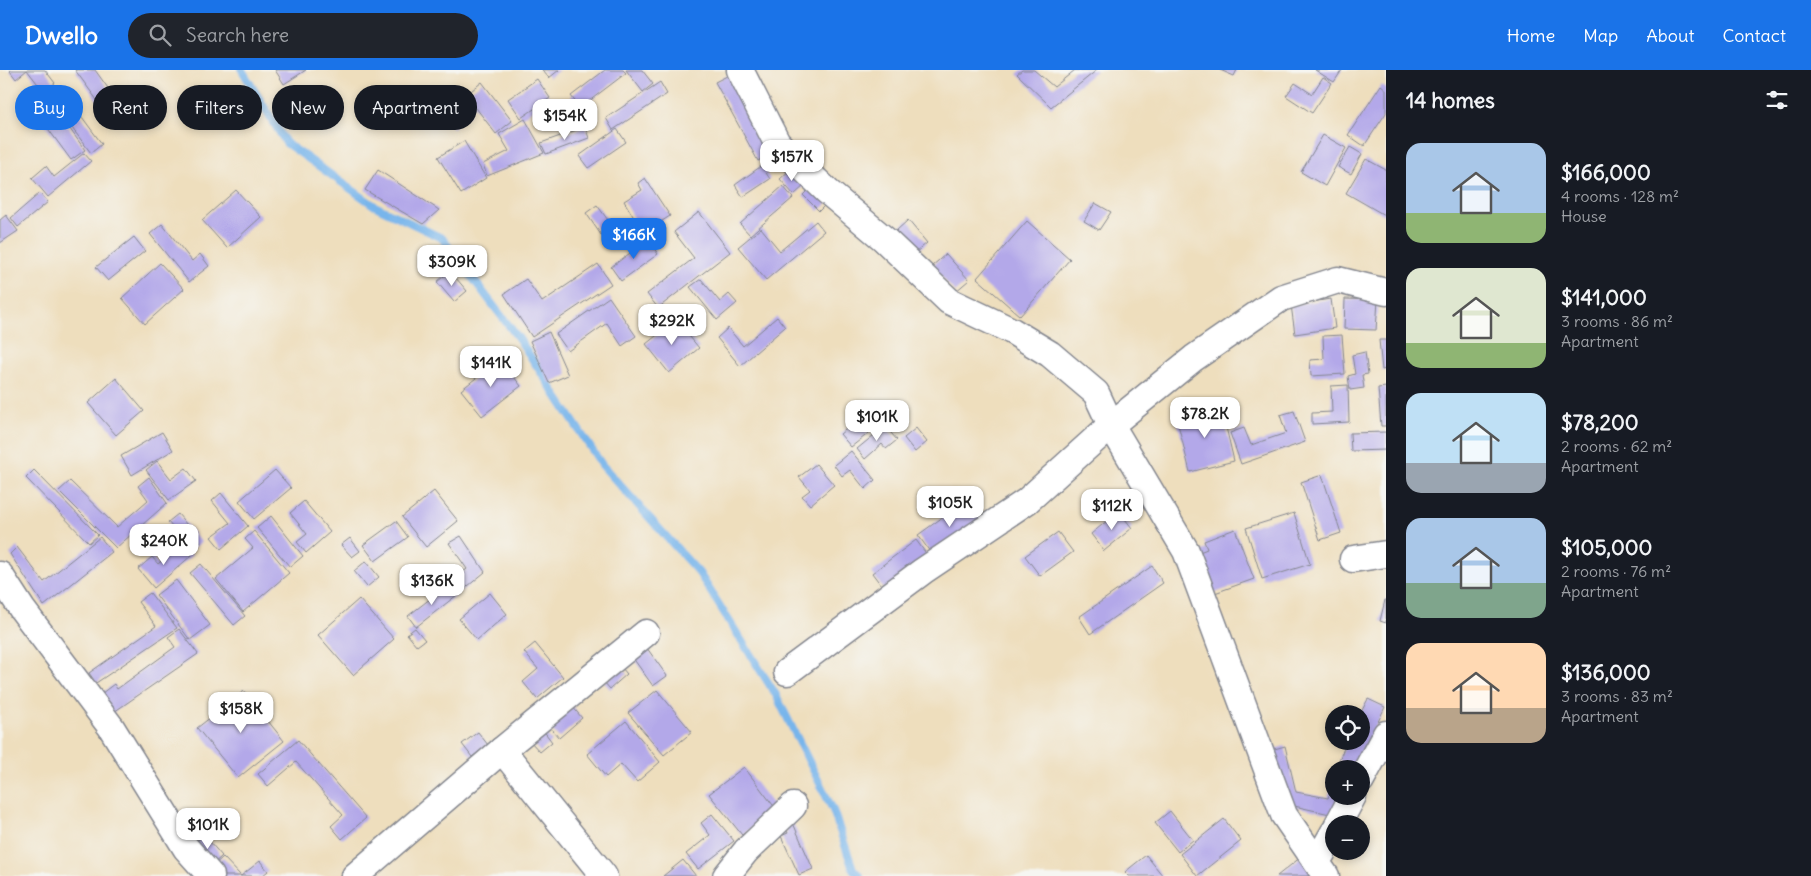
<!DOCTYPE html>
<meta charset="utf-8">
<style>
:root{--surface:#171b24;--page:#20242c;--text:#f1f3f6;--muted:#9ea1a6;--accent:#1a73e8}
body{margin:0;font-family:Delius,sans-serif;background:var(--page);color:var(--text);height:100vh;display:flex;flex-direction:column;font-size:19px;white-space:nowrap}
*{box-sizing:border-box;margin:0}
p{font-size:16px;color:var(--muted)}
.icon{flex:none;width:28px;height:28px;fill:none;stroke:currentColor;stroke-width:2;stroke-linecap:round;stroke-linejoin:round}
.map{position:relative;flex:1;overflow:hidden}
.panel{display:flex;flex-direction:column;background:var(--surface);width:425px}
.panel>*{flex:none}
.guide{position:absolute;left:15px;top:15px;width:475px;height:45px;display:flex;gap:10px}
.fabs{position:absolute;left:1325px;top:635px;display:grid;gap:10px}
.fabs a{display:grid;place-items:center;width:45px;height:45px;border-radius:50%;background:var(--surface);box-shadow:0 2px 8px #0003;font-size:25px}
.price{position:absolute;translate:-50% -42px;padding:0 11px;border-radius:10px;background:#fff;color:#222;font-size:16px;line-height:32px;filter:drop-shadow(0 1px 2px #0008)}
.price::after{content:'';position:absolute;left:50%;top:30px;width:15px;height:11px;margin-left:-8px;background:inherit;clip-path:polygon(0 0,100% 0,50% 100%)}
.price.current{background:var(--accent);color:#fff}
ul{padding:0;list-style:none}
li{display:flex;align-items:center;gap:15px;height:125px;padding:0 20px}
li span{display:grid;place-items:center;flex:none;width:140px;height:100px;border-radius:15px;color:#555}
li>.icon{margin-inline-start:auto}
span .icon{width:60px;height:60px;fill:#fffc;stroke-width:1}
li b{font-size:21px}
h2{display:flex;justify-content:space-between;align-items:center;height:60px;padding:0 20px;font-size:21px}
.tag{padding:0 18px;border-radius:22px;background:var(--surface);box-shadow:0 2px 8px #0003;font-size:18px;line-height:45px}
.tag.current{background:var(--accent);color:#fff}
header{display:flex;align-items:center;gap:30px;box-sizing:border-box;height:70px;padding:0 25px;background:var(--accent);color:#fff}
header strong{font-size:24px}
nav{display:flex;gap:28px;margin-inline-start:auto;font-size:18px}
.search{width:350px;height:45px;background:var(--page);display:flex;align-items:center;gap:12px;box-sizing:border-box;padding:0 18px;border-radius:28px;color:var(--muted);font-size:19px}
main{display:flex;flex:1;min-height:0}
.map>svg:first-child{display:block}
</style>
<header>
<strong>Dwello</strong>
<div class="search"><svg class="icon" aria-label="search" viewBox="0 0 24 24"><circle cx="10" cy="10" r="6"/><path d="M15 15l6 6"/></svg>Search here</div>
<nav><a>Home</a><a>Map</a><a>About</a><a>Contact</a></nav>
</header>
<main>
<div class="map">
<svg width="1386" height="806" viewBox="0 0 1386 806">
<rect width="100%" height="100%" fill="#f6f6f2"/>
<filter id="ink" filterUnits="userSpaceOnUse"><feTurbulence type="fractalNoise" baseFrequency=".02" numOctaves="2"/><feDisplacementMap in="SourceGraphic" scale="10" xChannelSelector="R" yChannelSelector="G"/><feConvolveMatrix kernelMatrix="1 2 1 2 8 2 1 2 1" color-interpolation-filters="sRGB"/></filter>
<filter id="wash" filterUnits="userSpaceOnUse"><feTurbulence type="fractalNoise" baseFrequency=".0096" numOctaves="4" result="noise"/><feDisplacementMap in="SourceGraphic" scale="20" xChannelSelector="R" yChannelSelector="G"/><feGaussianBlur stdDeviation="1.12" result="paint"/><feColorMatrix in="noise" values="0 0 0 0 0 0 0 0 0 0 0 0 0 0 0 0 0 1.4 0 .05"/><feComposite in="paint" operator="in"/></filter>
<g filter="url(#wash)">
<rect width="100%" height="100%" fill="#eedebd"/>
<g fill="none" stroke-linecap="round" stroke-linejoin="round">
<polyline stroke="#78b5eb" stroke-width="8" points="242,0 286,73 375,136 442,168 519,269 602,395 699,503 776,625 833,740 853,799 860,806"/>
</g>
<g id="blocks">
<g fill="#b3a8e9">
<polygon points="11,0 27,0 16,9 10,1"/>
<polygon points="27,0 45,0 55,13 44,22"/>
<polygon points="75,0 95,0 118,32 105,41"/>
<polygon points="275,0 306,0 284,14"/>
<polygon points="542,0 559,0 549,8"/>
<polygon points="605,0 623,0 626,3 580,38 571,26"/>
<polygon points="626,0 642,0 653,14 643,22"/>
<polygon points="1022,0 1034,0 1054,17 1075,0 1097,0 1051,37 1017,4"/>
<polygon points="1220,0 1237,0 1234,6"/>
<polygon points="1315,0 1342,0 1334,12"/>
<polygon points="733,3 775,81 758,91 715,12"/>
<polygon points="1323,7 1332,13 1312,43 1286,26 1295,13 1312,24"/>
<polygon points="537,9 550,28 521,48 508,29"/>
<polygon points="482,12 512,51 496,64 466,25"/>
<polygon points="660,12 667,24 613,60 606,48"/>
<polygon points="1381,15 1386,19 1386,43 1364,76 1348,65"/>
<polygon points="62,20 102,74 91,83 50,29"/>
<polygon points="460,29 471,44 453,58 442,43"/>
<polygon points="49,30 85,80 71,90 35,41"/>
<polygon points="525,49 544,83 487,106 483,94 509,81 499,64"/>
<polygon points="585,57 589,68 546,84 541,73"/>
<polygon points="617,59 626,72 588,98 579,86"/>
<polygon points="1323,65 1346,78 1325,116 1301,102"/>
<polygon points="464,71 486,108 461,124 438,87"/>
<polygon points="1350,77 1362,84 1351,104 1338,97"/>
<polygon points="84,83 91,91 48,127 32,108 46,96 54,107"/>
<polygon points="771,89 776,95 766,103 770,109 743,127 735,115"/>
<polygon points="1366,89 1386,100 1386,146 1346,123"/>
<polygon points="791,99 805,115 794,125 780,109"/>
<polygon points="378,100 439,140 423,154 365,120"/>
<polygon points="645,108 670,146 643,163 624,131 642,120 638,113"/>
<polygon points="783,116 793,128 750,165 740,154"/>
<polygon points="811,117 827,133 819,141 803,125"/>
<polygon points="236,120 261,147 227,178 202,150"/>
<polygon points="40,123 48,132 18,157 11,148"/>
<polygon points="1095,133 1111,142 1099,160 1084,151"/>
<polygon points="597,135 613,157 601,165 586,143"/>
<polygon points="699,142 730,182 658,238 647,224 694,188 674,162"/>
<polygon points="6,145 18,161 0,173 0,150"/>
<polygon points="908,150 927,173 915,183 896,161"/>
<polygon points="816,151 824,161 766,210 738,177 761,158 780,181"/>
<polygon points="1027,151 1070,189 1020,246 977,208"/>
<polygon points="162,154 192,191 200,184 209,196 189,212 150,164"/>
<polygon points="134,167 145,181 108,211 96,197"/>
<polygon points="648,170 658,184 621,211 611,197"/>
<polygon points="946,184 969,210 955,222 932,196"/>
<polygon points="160,193 184,219 145,254 122,228"/>
<polygon points="598,194 611,214 532,267 504,224 526,209 542,232"/>
<polygon points="450,201 467,221 454,232 437,212"/>
<polygon points="701,209 720,232 729,224 737,233 717,250 690,217"/>
<polygon points="609,227 636,266 622,276 607,253 568,281 556,264"/>
<polygon points="1331,229 1335,258 1295,264 1291,235"/>
<polygon points="1345,229 1378,230 1376,260 1344,259"/>
<polygon points="777,247 785,257 740,296 717,268 728,258 743,276"/>
<polygon points="676,250 699,278 669,303 646,274"/>
<polygon points="549,262 568,305 549,313 530,271"/>
<polygon points="1342,265 1345,304 1311,306 1310,290 1324,289 1323,266"/>
<polygon points="1379,270 1386,270 1386,299 1382,300"/>
<polygon points="1365,282 1368,304 1362,305 1364,318 1350,320 1348,306 1355,304 1352,285"/>
<polygon points="500,289 521,316 482,346 461,320"/>
<polygon points="116,308 144,341 116,365 88,333"/>
<polygon points="1348,315 1349,352 1312,354 1312,343 1332,342 1331,316"/>
<polygon points="1386,317 1386,356 1381,356 1378,318"/>
<polygon points="1221,336 1234,391 1190,402 1176,346"/>
<polygon points="1294,341 1305,372 1241,394 1230,363 1244,358 1251,375 1286,363 1280,345"/>
<polygon points="859,349 869,363 851,377 840,364"/>
<polygon points="885,356 897,370 886,379 882,374 865,389 857,379"/>
<polygon points="916,358 927,372 915,382 904,368"/>
<polygon points="162,362 173,380 132,405 121,386"/>
<polygon points="1386,362 1386,380 1351,381 1350,363"/>
<polygon points="851,381 875,410 865,419 850,400 842,406 834,395"/>
<polygon points="157,391 171,409 186,398 196,411 169,430 146,400"/>
<polygon points="816,394 834,415 810,435 802,426 810,420 799,407"/>
<polygon points="34,400 98,465 89,473 26,408"/>
<polygon points="275,400 291,418 254,449 239,431"/>
<polygon points="1322,405 1341,463 1320,470 1301,412"/>
<polygon points="149,407 167,433 116,478 59,421 70,411 117,457 148,430 138,416"/>
<polygon points="434,421 458,451 426,477 402,447"/>
<polygon points="221,423 248,456 221,479 211,467 230,453 212,431"/>
<polygon points="968,429 983,450 933,486 918,465"/>
<polygon points="304,431 330,462 306,483 297,472 307,464 290,443"/>
<polygon points="1119,441 1132,458 1104,481 1091,464"/>
<polygon points="1294,443 1310,494 1262,509 1246,458"/>
<polygon points="178,444 201,472 191,480 168,452"/>
<polygon points="271,446 303,486 290,497 257,458"/>
<polygon points="396,451 408,467 375,491 363,475"/>
<polygon points="1235,459 1254,509 1212,524 1197,483 1207,479 1204,471"/>
<polygon points="254,461 289,503 243,542 216,509 253,478 245,469"/>
<polygon points="1058,462 1073,482 1040,506 1025,486"/>
<polygon points="461,466 485,502 462,521 453,510 467,499 449,473"/>
<polygon points="100,467 112,482 44,536 10,484 17,477 44,512"/>
<polygon points="350,468 360,481 352,487 341,475"/>
<polygon points="916,470 928,486 884,519 872,503"/>
<polygon points="182,473 192,485 154,518 138,499 152,487 158,494"/>
<polygon points="366,491 379,507 367,517 354,501"/>
<polygon points="201,494 245,546 234,555 190,503"/>
<polygon points="1152,496 1163,513 1090,564 1079,547"/>
<polygon points="176,510 210,555 190,570 156,525"/>
<polygon points="449,514 457,525 416,557 408,546"/>
<polygon points="150,523 177,558 96,613 89,603 156,556 138,532"/>
<polygon points="490,523 507,544 477,570 459,549"/>
<polygon points="359,529 394,569 353,605 318,565"/>
<polygon points="1385,530 1386,530 1386,553 1380,551"/>
<polygon points="415,558 425,570 417,576 407,564"/>
<polygon points="179,559 198,584 111,644 98,626 114,614 117,619 175,577 168,567"/>
<polygon points="535,573 563,607 537,629 523,612 538,599 524,582"/>
<polygon points="644,574 667,606 653,616 630,584"/>
<polygon points="622,598 627,604 610,619 604,612"/>
<polygon points="657,620 692,662 664,685 628,643"/>
<polygon points="244,621 284,671 238,708 197,658"/>
<polygon points="1368,629 1385,637 1356,698 1339,690 1347,671 1361,671 1360,644"/>
<polygon points="572,636 582,648 559,668 549,656"/>
<polygon points="626,651 660,692 637,712 621,694 606,707 587,684"/>
<polygon points="543,660 552,672 540,682 530,671"/>
<polygon points="478,662 488,675 472,687 462,674"/>
<polygon points="298,670 366,748 342,769 331,756 343,745 296,692 268,716 258,704"/>
<polygon points="1285,676 1296,722 1328,728 1334,713 1334,726 1347,726 1339,746 1285,734 1271,680"/>
<polygon points="744,697 776,739 742,765 709,724"/>
<polygon points="1170,741 1193,770 1178,782 1155,753"/>
<polygon points="712,744 734,771 698,799 686,784 710,765 701,753"/>
<polygon points="1224,749 1241,771 1197,806 1180,784"/>
<polygon points="793,753 813,799 799,805 781,766 788,763 785,757"/>
<polygon points="204,765 222,786 212,795 193,774"/>
<polygon points="1146,785 1163,806 1129,806 1125,802"/>
<polygon points="223,787 241,806 223,806 213,796"/>
<polygon points="1301,787 1316,806 1277,806"/>
<polygon points="683,790 696,806 663,806"/>
<polygon points="260,791 268,801 262,806 241,806"/>
</g>
</g>
</g>
<g filter="url(#ink)">
<use href="#blocks" fill-opacity="0" stroke="#84868e" stroke-width="1"/>
<g fill="none" stroke-linecap="round" stroke-linejoin="round">
<defs>
<g id="minor">
<polyline points="740,0 777,73 827,121 884,169 949,231 1012,261 1050,284 1096,323 1111,355 1186,481 1284,745 1326,806"/>
<polyline points="1353,489 1386,484"/>
<polyline points="0,505 22,539 111,657 186,778 211,806"/>
<polyline points="787,602 923,501 1027,431 1111,355 1194,288 1281,228 1338,210 1386,222"/>
<polyline points="502,680 604,806"/>
<polyline points="1361,710 1386,664"/>
<polyline points="1338,754 1353,726"/>
<polyline points="1317,792 1334,762"/>
<polyline points="355,806 502,680 646,563"/>
<polyline points="726,806 746,781 793,736"/>
</g>
</defs>
<use href="#minor" stroke="#84868e" stroke-width="29"/>
<use href="#minor" stroke="#fff" stroke-width="26"/>
</g>
</g>
</svg>
<div class="fabs">
<a><svg class="icon" aria-label="locate" viewBox="0 0 24 24"><circle cx="12" cy="12" r="6"/><path d="M12 2v4M12 18v4M2 12h4M18 12h4"/></svg></a>
<a>+</a>
<a>−</a>
</div>
<b class="price" style="left:565px;top:71px">$154K</b>
<b class="price" style="left:792px;top:112px">$157K</b>
<b class="price current" style="left:634px;top:190px">$166K</b>
<b class="price" style="left:452px;top:217px">$309K</b>
<b class="price" style="left:672px;top:276px">$292K</b>
<b class="price" style="left:491px;top:318px">$141K</b>
<b class="price" style="left:1205px;top:369px">$78.2K</b>
<b class="price" style="left:877px;top:372px">$101K</b>
<b class="price" style="left:950px;top:458px">$105K</b>
<b class="price" style="left:1112px;top:461px">$112K</b>
<b class="price" style="left:164px;top:496px">$240K</b>
<b class="price" style="left:432px;top:536px">$136K</b>
<b class="price" style="left:241px;top:664px">$158K</b>
<b class="price" style="left:208px;top:780px">$101K</b>
<div class="guide">
<a class="tag current">Buy</a>
<a class="tag">Rent</a>
<a class="tag">Filters</a>
<a class="tag">New</a>
<a class="tag">Apartment</a>
</div>
</div>
<section class="panel">
<h2>14 homes<svg class="icon" aria-label="filters" viewBox="0 0 24 24"><path d="M4 7h16M4 17h16"/><circle cx="9" cy="7" r="2"/><circle cx="15" cy="17" r="2"/></svg></h2>
<ul>
<li><span style="background:linear-gradient(#a9c7e8 70%,#8fb573 0)"><svg class="icon" aria-label="home" viewBox="0 0 24 24"><path d="M3 11l9-7 9 7M6 9v11h12V9"/></svg></span><div><b>$166,000</b><p>4 rooms · 128 m²</p><p>House</p></div></li>
<li><span style="background:linear-gradient(#dfe7d0 75%,#8fb573 0)"><svg class="icon" aria-label="home" viewBox="0 0 24 24"><path d="M3 11l9-7 9 7M6 9v11h12V9"/></svg></span><div><b>$141,000</b><p>3 rooms · 86 m²</p><p>Apartment</p></div></li>
<li><span style="background:linear-gradient(#bfe0f5 70%,#9aa5b1 0)"><svg class="icon" aria-label="home" viewBox="0 0 24 24"><path d="M3 11l9-7 9 7M6 9v11h12V9"/></svg></span><div><b>$78,200</b><p>2 rooms · 62 m²</p><p>Apartment</p></div></li>
<li><span style="background:linear-gradient(#a9c7e8 65%,#7fa58c 0)"><svg class="icon" aria-label="home" viewBox="0 0 24 24"><path d="M3 11l9-7 9 7M6 9v11h12V9"/></svg></span><div><b>$105,000</b><p>2 rooms · 76 m²</p><p>Apartment</p></div></li>
<li><span style="background:linear-gradient(#ffd9b3 65%,#b9a48a 0)"><svg class="icon" aria-label="home" viewBox="0 0 24 24"><path d="M3 11l9-7 9 7M6 9v11h12V9"/></svg></span><div><b>$136,000</b><p>3 rooms · 83 m²</p><p>Apartment</p></div></li>
</ul>
</section>
</main>
